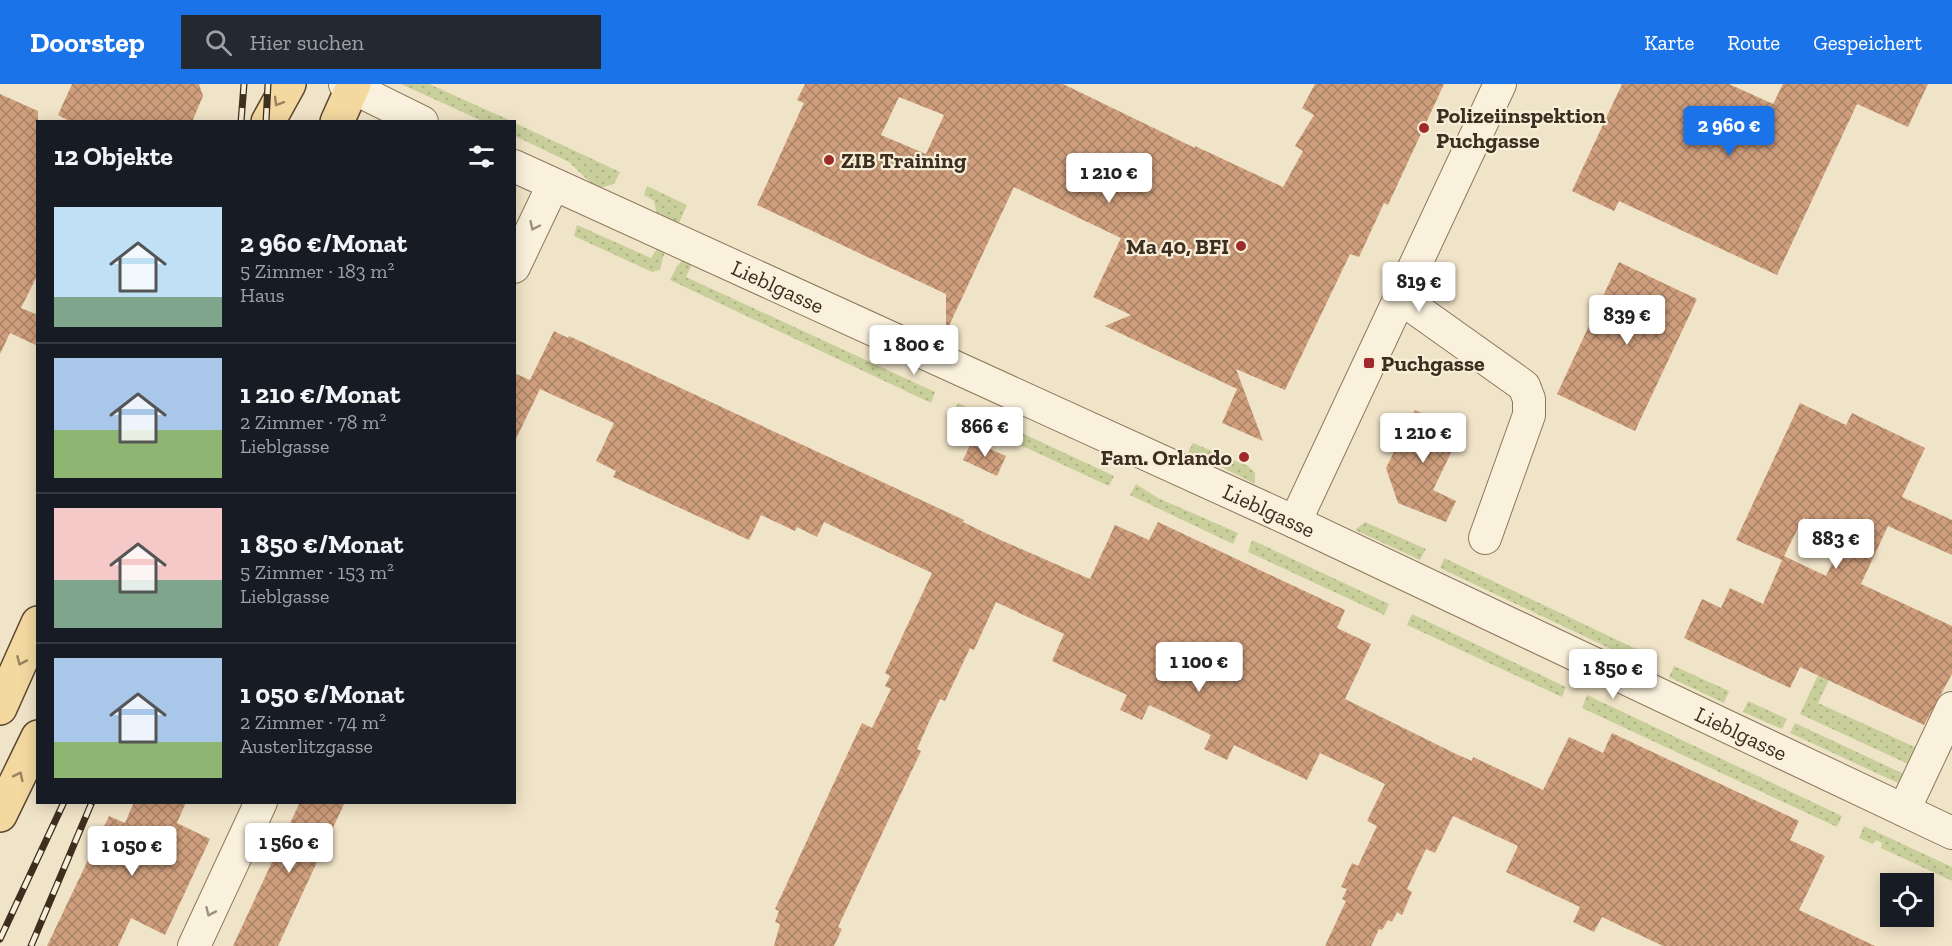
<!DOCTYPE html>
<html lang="de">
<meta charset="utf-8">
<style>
:root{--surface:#171b24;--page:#242831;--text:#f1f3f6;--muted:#9ea1a6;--line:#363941;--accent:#1a73e8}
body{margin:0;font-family:"Zilla Slab",serif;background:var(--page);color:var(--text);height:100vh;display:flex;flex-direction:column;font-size:22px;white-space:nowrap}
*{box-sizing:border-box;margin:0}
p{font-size:20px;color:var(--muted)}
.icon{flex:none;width:33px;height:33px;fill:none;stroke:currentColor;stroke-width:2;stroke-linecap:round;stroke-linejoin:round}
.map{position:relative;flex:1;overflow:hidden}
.panel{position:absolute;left:36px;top:36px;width:480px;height:684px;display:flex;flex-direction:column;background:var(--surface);border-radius:0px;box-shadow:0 3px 15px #0003}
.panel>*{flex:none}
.buttons{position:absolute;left:1880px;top:789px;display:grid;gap:12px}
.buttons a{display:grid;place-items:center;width:54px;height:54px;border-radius:0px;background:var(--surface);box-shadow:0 3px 15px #0003;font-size:30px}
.price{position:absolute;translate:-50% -51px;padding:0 14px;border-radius:6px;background:#fff;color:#222;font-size:20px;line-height:39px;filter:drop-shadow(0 2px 3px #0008)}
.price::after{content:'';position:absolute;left:50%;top:36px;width:18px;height:14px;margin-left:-9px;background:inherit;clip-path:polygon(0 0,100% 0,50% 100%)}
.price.on{background:var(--accent);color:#fff}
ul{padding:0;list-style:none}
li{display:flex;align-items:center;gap:18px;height:150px;padding:0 18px}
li+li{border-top:2px solid var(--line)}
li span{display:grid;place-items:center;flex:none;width:168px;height:120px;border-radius:0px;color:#555}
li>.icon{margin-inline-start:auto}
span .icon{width:72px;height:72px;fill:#fffc;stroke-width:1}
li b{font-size:26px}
h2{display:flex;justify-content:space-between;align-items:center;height:72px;padding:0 18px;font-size:26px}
header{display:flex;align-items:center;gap:36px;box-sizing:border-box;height:84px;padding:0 30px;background:var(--accent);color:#fff}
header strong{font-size:28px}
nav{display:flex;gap:33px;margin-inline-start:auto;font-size:21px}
.search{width:420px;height:54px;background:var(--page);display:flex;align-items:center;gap:15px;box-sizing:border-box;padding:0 21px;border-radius:0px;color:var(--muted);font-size:22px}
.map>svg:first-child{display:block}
</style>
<header>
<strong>Doorstep</strong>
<div class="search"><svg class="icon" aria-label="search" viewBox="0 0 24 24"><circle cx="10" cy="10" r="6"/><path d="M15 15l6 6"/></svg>Hier suchen</div>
<nav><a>Karte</a><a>Route</a><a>Gespeichert</a></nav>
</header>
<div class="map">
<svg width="1952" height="862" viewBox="0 0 1952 862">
<defs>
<pattern id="grass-dots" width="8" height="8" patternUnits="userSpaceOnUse" patternTransform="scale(1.5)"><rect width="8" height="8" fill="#c9cf9b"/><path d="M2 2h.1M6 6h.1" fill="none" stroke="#aeb285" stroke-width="1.8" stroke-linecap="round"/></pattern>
<pattern id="building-cross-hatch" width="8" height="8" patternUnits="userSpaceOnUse" patternTransform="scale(1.5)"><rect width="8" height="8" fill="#cf9f7d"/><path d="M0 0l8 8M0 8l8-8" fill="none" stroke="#a98266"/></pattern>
</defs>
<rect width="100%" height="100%" fill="#f0e4c8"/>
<g fill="url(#grass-dots)">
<polygon points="401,0 429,0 511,37 482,37"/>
<polygon points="515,39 620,88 614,100 600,104 594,102 569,78 515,52"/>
<polygon points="647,102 687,121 678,141 657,132 654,117 644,111"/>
<polygon points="577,141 651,174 660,160 666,162 660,186 652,188 574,152"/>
<polygon points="686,173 693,178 686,193 935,308 931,319 670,196 677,182"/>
<polygon points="958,319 1114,392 1109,402 953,330"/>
<polygon points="1193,359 1248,382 1255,389 1255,400 1202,373 1197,380 1186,372"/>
<polygon points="1136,400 1158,414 1238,449 1233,460 1130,411"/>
<polygon points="1365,438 1426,465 1420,476 1355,446"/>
<polygon points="1252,456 1389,520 1384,531 1248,468"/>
<polygon points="1444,474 1651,572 1647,582 1440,484"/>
<polygon points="1412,530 1566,603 1562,613 1407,541"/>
<polygon points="1674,582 1729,607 1724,619 1669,593"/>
<polygon points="1818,591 1829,596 1818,619 1917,664 1908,680 1800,630"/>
<polygon points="1587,611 1842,732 1837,743 1582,624"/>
<polygon points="1748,617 1787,635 1782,645 1743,628"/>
<polygon points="1795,639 1904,690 1900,700 1790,649"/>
<polygon points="1864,742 1952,783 1952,797 1881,764 1882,759 1876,756 1873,760 1859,754"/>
</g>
<g fill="url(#building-cross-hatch)" fill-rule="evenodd">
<polygon points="72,0 199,0 203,12 192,38 71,38 58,31"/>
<path d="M805,0H1063L1195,64V62L1283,103L1303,67L1295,62L1314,31L1302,24L1315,0H1444L1388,121L1384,119L1359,173L1350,170L1285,306L1236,285L1263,357L1222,339L1237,305L1105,242L1131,231L1093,213L1121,154L1014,103L946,248V210L757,121L804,19L797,16ZM899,13L944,31L926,70L881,51Z"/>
<polygon points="1622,0 1729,0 1773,20 1783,0 1928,0 1908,43 1857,20 1777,191 1619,117 1614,127 1572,107"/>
<polygon points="0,10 38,27 38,190 21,224 38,231 38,262 10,249 0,270"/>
<polygon points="1619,178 1697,215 1635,347 1557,310"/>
<polygon points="554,247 568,254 569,252 964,436 963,438 996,454 1090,495 1115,441 1149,456 1158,438 1345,526 1337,544 1371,560 1345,615 1456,670 1472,677 1473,673 1543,706 1569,653 1603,669 1612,649 1799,737 1790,756 1825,772 1799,826 1875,862 1663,862 1602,833 1594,848 1573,838 1580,823 1506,788 1518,762 1453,732 1435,769 1426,765 1407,805 1412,808 1402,831 1397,828 1392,838 1388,836 1382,846 1379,845 1371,862 1325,862 1346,817 1342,815 1347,805 1341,803 1352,779 1358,782 1377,742 1367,737 1385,700 1320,669 1307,696 1234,661 1227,676 1204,665 1211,651 1175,633 1149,621 1142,636 1120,626 1127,611 1052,577 1064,550 996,518 974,566 970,564 945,617 940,615 929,638 917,665 921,667 838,843 842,845 834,862 774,862 780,840 775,838 779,827 775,825 862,639 872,644 891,605 885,602 890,592 885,589 932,489 824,438 817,453 797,443 795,447 761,431 749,456 613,393 616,387 596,377 614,339 540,305 514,359 514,289 530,296"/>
<path d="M1800,319L1846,341L1852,329L1925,364L1902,413L1952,436V471L1888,442L1861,500L1952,542V590L1924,641L1800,583L1790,604L1684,554L1702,515L1721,524L1730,504L1763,520L1782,476L1736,456ZM1803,434L1845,453L1826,492L1784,472Z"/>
<polygon points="1415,326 1431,334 1433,330 1463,344 1433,406 1456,417 1446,438 1398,419 1386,384"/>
<polygon points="972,357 1006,372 997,392 963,376"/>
<polygon points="134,718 186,718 177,739 210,755 165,851 131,834 118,862 47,862 109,732 125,739"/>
<polygon points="300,718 345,718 278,862 233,862"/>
</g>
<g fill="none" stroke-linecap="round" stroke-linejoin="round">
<defs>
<g id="minor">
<polyline points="345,0 422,38"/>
<path id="s1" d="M514,82L1295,438L1952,749"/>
<polyline points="514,183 553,101"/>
<polyline points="1399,213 1524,302 1529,315 1529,331 1485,454"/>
<polyline points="1295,438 1500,0"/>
<polyline points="1904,726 1952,624"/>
<polyline points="194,862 261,718"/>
</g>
<g id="major">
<polyline points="268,38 289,0"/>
<polyline points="337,38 354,0"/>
<polyline points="0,624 38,539"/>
<polyline points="0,731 38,653"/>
</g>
</defs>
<use href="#minor" stroke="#8d765c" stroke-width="34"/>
<use href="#major" stroke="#5b4430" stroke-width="36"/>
<use href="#minor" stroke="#faf1dc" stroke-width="32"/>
<use href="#major" stroke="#f3d9a0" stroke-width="33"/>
<defs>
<g id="rail">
<polyline points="241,38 244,0"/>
<polyline points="266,38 268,0"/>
<polyline points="0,855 64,718"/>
<polyline points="31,862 92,718"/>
</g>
</defs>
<use href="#rail" stroke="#3d2e20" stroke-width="7"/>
<use href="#rail" stroke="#f7eed8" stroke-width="4.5" stroke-dasharray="14" stroke-linecap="butt"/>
</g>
<defs><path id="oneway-chevron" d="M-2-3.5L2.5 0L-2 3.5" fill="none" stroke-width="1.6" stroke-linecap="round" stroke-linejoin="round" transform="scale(1.5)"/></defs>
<g stroke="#988460">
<use href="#oneway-chevron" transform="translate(278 18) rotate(121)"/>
<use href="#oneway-chevron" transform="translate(21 577) rotate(114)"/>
<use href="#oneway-chevron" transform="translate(19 692) rotate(-64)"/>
</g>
<g stroke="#9c907e">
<use href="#oneway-chevron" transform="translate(534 142) rotate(115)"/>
<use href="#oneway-chevron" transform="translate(210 828) rotate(114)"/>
</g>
<g fill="#9e2a2b" stroke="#f7eed8" stroke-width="2">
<circle cx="1424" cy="44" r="6"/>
<circle cx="829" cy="76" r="6"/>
<circle cx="1241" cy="162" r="6"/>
<rect x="1363" y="273" width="12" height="12" rx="3"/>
<circle cx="1244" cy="373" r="6"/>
</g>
<g text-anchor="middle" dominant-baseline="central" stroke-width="4.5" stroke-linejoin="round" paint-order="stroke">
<g font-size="22" font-weight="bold" fill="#3d2e20" stroke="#f7eed8" text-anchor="start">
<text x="1436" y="31">Polizeiinspektion<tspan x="1436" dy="25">Puchgasse</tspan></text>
<text x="841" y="76">ZIB Training</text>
<text x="1229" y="162" text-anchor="end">Ma 40, BFI</text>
<text x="1381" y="279">Puchgasse</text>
<text x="1232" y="373" text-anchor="end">Fam. Orlando</text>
</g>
<g font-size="22" fill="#3d2e20" stroke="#f7eed8">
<text stroke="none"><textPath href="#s1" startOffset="290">Lieblgasse</textPath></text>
<text stroke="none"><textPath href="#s1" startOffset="830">Lieblgasse</textPath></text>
<text stroke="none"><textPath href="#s1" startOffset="1352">Lieblgasse</textPath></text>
</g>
</g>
</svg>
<div class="buttons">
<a><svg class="icon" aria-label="locate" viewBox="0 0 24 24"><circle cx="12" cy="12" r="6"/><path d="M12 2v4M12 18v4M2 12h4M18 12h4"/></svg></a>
</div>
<b class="price on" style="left:1729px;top:73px">2 960 €</b>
<b class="price" style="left:1109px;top:120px">1 210 €</b>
<b class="price" style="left:1419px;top:229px">819 €</b>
<b class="price" style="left:1627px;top:262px">839 €</b>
<b class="price" style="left:914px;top:292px">1 800 €</b>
<b class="price" style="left:985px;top:374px">866 €</b>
<b class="price" style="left:1423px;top:380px">1 210 €</b>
<b class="price" style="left:1836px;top:486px">883 €</b>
<b class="price" style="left:1199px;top:609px">1 100 €</b>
<b class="price" style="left:1613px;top:616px">1 850 €</b>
<b class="price" style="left:289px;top:790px">1 560 €</b>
<b class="price" style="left:132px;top:793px">1 050 €</b>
<section class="panel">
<h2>12 Objekte<svg class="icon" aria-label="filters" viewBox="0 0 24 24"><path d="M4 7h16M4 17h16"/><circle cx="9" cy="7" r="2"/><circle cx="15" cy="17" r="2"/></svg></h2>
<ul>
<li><span style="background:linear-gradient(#bfe0f5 75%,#7fa58c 0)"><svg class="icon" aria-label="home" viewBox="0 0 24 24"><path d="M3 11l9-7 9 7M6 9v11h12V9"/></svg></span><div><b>2 960 €/Monat</b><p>5 Zimmer · 183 m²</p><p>Haus</p></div></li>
<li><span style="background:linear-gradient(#a9c7e8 60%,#8fb573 0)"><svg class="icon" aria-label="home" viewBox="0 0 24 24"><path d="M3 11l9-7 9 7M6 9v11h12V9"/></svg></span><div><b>1 210 €/Monat</b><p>2 Zimmer · 78 m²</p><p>Lieblgasse</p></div></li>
<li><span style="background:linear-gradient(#f6c9c9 60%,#7fa58c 0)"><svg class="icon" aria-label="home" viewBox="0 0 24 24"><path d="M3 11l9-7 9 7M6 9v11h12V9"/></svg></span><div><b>1 850 €/Monat</b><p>5 Zimmer · 153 m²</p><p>Lieblgasse</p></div></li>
<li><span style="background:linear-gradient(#a9c7e8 70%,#8fb573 0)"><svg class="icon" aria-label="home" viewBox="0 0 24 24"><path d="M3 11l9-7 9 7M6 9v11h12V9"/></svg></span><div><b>1 050 €/Monat</b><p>2 Zimmer · 74 m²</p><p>Austerlitzgasse</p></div></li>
</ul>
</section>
</div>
